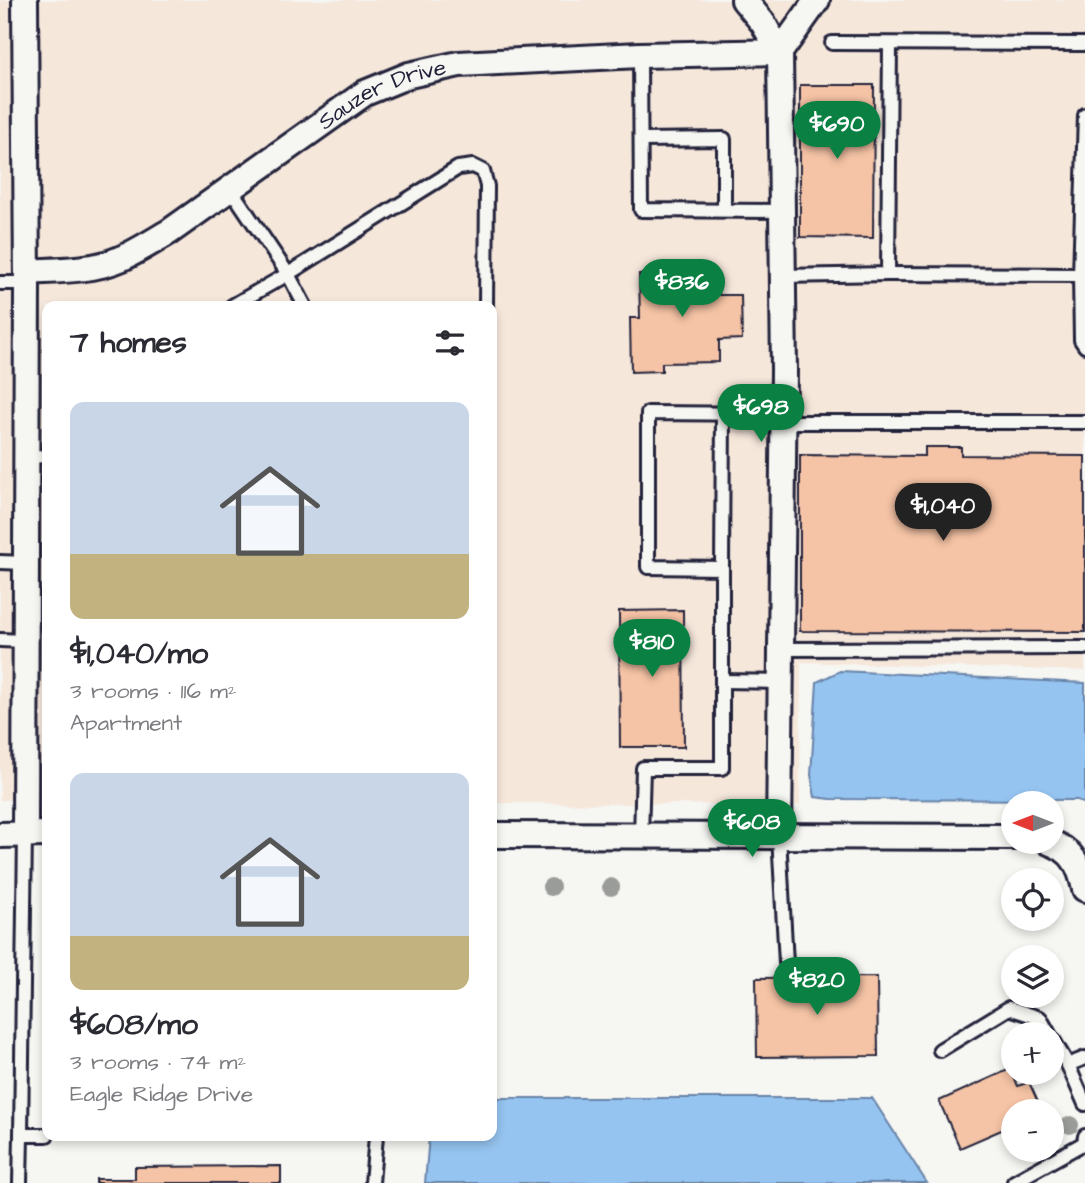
<!DOCTYPE html>
<meta charset="utf-8">
<style>
:root{--surface:#fff;--page:#f7f7f7;--text:#2b2b33;--muted:#7c7c81;--accent:#0b8043}
body{margin:0;font-family:"Architects Daughter",sans-serif;background:var(--page);color:var(--text);height:100vh;display:flex;flex-direction:column;font-size:26px;white-space:nowrap}
*{box-sizing:border-box;margin:0}
p{font-size:23px;color:var(--muted)}
.icon{flex:none;width:38px;height:38px;fill:none;stroke:currentColor;stroke-width:2;stroke-linecap:round;stroke-linejoin:round}
.map{position:relative;flex:1;overflow:hidden}
.drawer{position:absolute;left:42px;top:301px;width:455px;height:840px;display:flex;flex-direction:column;background:var(--surface);border-radius:14px;box-shadow:0 4px 10px #0003}
.drawer>*{flex:none}
.needle{width:46px;rotate:270deg}
.buttons{position:absolute;left:1001px;top:791px;display:grid;gap:14px}
.buttons a{display:grid;place-items:center;width:63px;height:63px;border-radius:50%;background:var(--surface);box-shadow:0 4px 10px #0003;font-size:35px}
.price{position:absolute;translate:-50% -60px;padding:0 16px;border-radius:24px;background:var(--accent);color:#fff;font-size:23px;line-height:46px;filter:drop-shadow(0 2px 4px #0008)}
.price::after{content:'';position:absolute;left:50%;top:42px;width:21px;height:16px;margin-left:-10px;background:inherit;clip-path:polygon(0 0,100% 0,50% 100%)}
.price.active{background:#222;color:#fff}
ul{padding:0;list-style:none}
li{display:grid;align-content:center;gap:14px;height:371px;padding:0 28px}
li span{display:grid;place-items:center;height:217px;border-radius:14px;color:#555}
li>.icon{margin-inline-start:auto}
span .icon{width:126px;height:126px;fill:#fffc;stroke-width:1}
li b{font-size:30px}
h2{display:flex;justify-content:space-between;align-items:center;height:84px;padding:0 28px;font-size:30px}
.map>svg:first-child{display:block}
</style>
<div class="map">
<svg width="1085" height="1183" viewBox="0 0 1085 1183">
<rect width="100%" height="100%" fill="#f6f6f2"/>
<filter id="ink" filterUnits="userSpaceOnUse"><feTurbulence type="fractalNoise" baseFrequency=".0143" numOctaves="2"/><feDisplacementMap in="SourceGraphic" scale="14" xChannelSelector="R" yChannelSelector="G"/><feConvolveMatrix kernelMatrix="1 2 1 2 8 2 1 2 1" color-interpolation-filters="sRGB"/></filter>
<g filter="url(#ink)">
<polygon fill="#f6e7db" points="0,0 1085,0 1085,671 801,662 800,805 492,803 492,306 47,306 47,799 0,800"/>
<g fill="#95c4f0" stroke="#6783a8" stroke-width="2">
<polygon points="840,671 1085,683 1085,804 1077,800 831,799 815,797 811,775 817,682"/>
<polygon points="492,1098 872,1098 927,1183 425,1183 429,1136 492,1136"/>
</g>
<g fill="#f5c3a5" stroke="#22223b" stroke-width="2">
<polygon points="800,85 874,85 873,238 800,237"/>
<polygon points="669,263 696,263 696,274 718,274 719,295 741,295 742,339 719,340 719,362 662,363 662,371 631,372 630,318 640,318 639,274 670,274"/>
<polygon points="925,447 961,447 961,455 1085,456 1085,632 800,631 800,455 925,456"/>
<polygon points="683,610 684,747 620,747 619,611"/>
<polygon points="877,977 878,1056 757,1057 756,978"/>
<polygon points="1010,1069 1018,1086 1029,1082 1042,1111 1013,1111 1013,1125 960,1148 939,1101"/>
<polygon points="281,1166 281,1183 96,1183 96,1179 135,1179 135,1167"/>
</g>
<g fill="none" stroke-linecap="round" stroke-linejoin="round">
<defs>
<g id="lane">
<polyline points="832,43 1085,44"/>
<polyline points="640,55 641,210 782,211"/>
<polyline points="1085,115 1080,275 1081,340 1085,346"/>
<polyline points="641,140 724,139 724,210"/>
<polyline points="230,188 288,274 458,168 473,166 483,171 487,186 486,306"/>
<polyline points="888,274 1080,275"/>
<polyline points="783,276 888,274 890,44"/>
<polyline points="0,283 27,283"/>
<polyline points="232,306 288,274 305,306"/>
<polyline points="784,422 1085,422"/>
<polyline points="26,457 47,456"/>
<polyline points="0,562 26,563"/>
<polyline points="722,568 723,413"/>
<polyline points="0,640 25,641"/>
<polyline points="781,649 1085,648"/>
<polyline points="722,681 781,682"/>
<polyline points="25,834 21,1135 47,1135"/>
<polyline points="641,836 643,768 722,768 722,568 648,567 648,413 784,414"/>
<polyline points="779,836 786,963"/>
<polyline points="1052,1038 1068,1065"/>
<polyline points="940,1050 1009,1008 1040,1018 1049,1034"/>
<polyline points="1085,1058 1068,1065 1085,1104"/>
<polyline points="1014,1182 1084,1143 1085,1136"/>
<polyline points="20,1183 21,1135"/>
<polyline points="372,1183 376,1136"/>
</g>
<g id="street">
<polyline points="744,0 763,23 780,52 784,370 779,836"/>
<polyline points="780,52 817,0"/>
<path id="s1" d="M27,272C58,270 92,271 120,259C137,252 153,241 169,232L365,93L409,75L459,64L640,55L780,52"/>
<polyline points="25,834 27,283 25,0"/>
<polyline points="0,835 47,834"/>
<polyline points="492,835 1013,837"/>
<path d="M1049,842C1073,850 1080,866 1085,889"/>
</g>
</defs>
<use href="#lane" stroke="#22223b" stroke-width="18"/>
<use href="#street" stroke="#22223b" stroke-width="30"/>
<use href="#lane" stroke="#f6f6f2" stroke-width="12"/>
<use href="#street" stroke="#f6f6f2" stroke-width="24"/>
</g>
<g fill="#9a9c9a">
<circle cx="551" cy="887" r="9"/>
<circle cx="611" cy="887" r="9"/>
<circle cx="1070" cy="1125" r="9"/>
</g>
</g>
<g text-anchor="middle" dominant-baseline="central" stroke-width="5" stroke-linejoin="round" paint-order="stroke">
<g font-size="23" fill="#22223b" stroke="#f6f6f2">
<text stroke="none"><textPath href="#s1" startOffset="406">Sauzer Drive</textPath></text>
</g>
</g>
</svg>
<div class="buttons">
<a><svg class="needle" viewBox="-14 -14 28 28"><path d="M0-13l5 13h-10z" fill="#e53935"/><path d="M0 13l5-13h-10z" fill="#7c7c81"/></svg></a>
<a><svg class="icon" aria-label="locate" viewBox="0 0 24 24"><circle cx="12" cy="12" r="6"/><path d="M12 2v4M12 18v4M2 12h4M18 12h4"/></svg></a>
<a><svg class="icon" aria-label="layers" viewBox="0 0 24 24"><path d="M12 4l9 5-9 5-9-5zM3 14l9 5 9-5"/></svg></a>
<a>+</a>
<a>−</a>
</div>
<b class="price" style="left:837px;top:161px">$690</b>
<b class="price" style="left:682px;top:319px">$836</b>
<b class="price" style="left:761px;top:444px">$698</b>
<b class="price active" style="left:943px;top:543px">$1,040</b>
<b class="price" style="left:652px;top:679px">$810</b>
<b class="price" style="left:752px;top:859px">$608</b>
<b class="price" style="left:817px;top:1017px">$820</b>
<section class="drawer">
<h2>7 homes<svg class="icon" aria-label="filters" viewBox="0 0 24 24"><path d="M4 7h16M4 17h16"/><circle cx="9" cy="7" r="2"/><circle cx="15" cy="17" r="2"/></svg></h2>
<ul>
<li><span style="background:linear-gradient(#c9d6e8 70%,#c2b280 0)"><svg class="icon" aria-label="home" viewBox="0 0 24 24"><path d="M3 11l9-7 9 7M6 9v11h12V9"/></svg></span><div><b>$1,040/mo</b><p>3 rooms · 116 m²</p><p>Apartment</p></div></li>
<li><span style="background:linear-gradient(#c9d6e8 75%,#c2b280 0)"><svg class="icon" aria-label="home" viewBox="0 0 24 24"><path d="M3 11l9-7 9 7M6 9v11h12V9"/></svg></span><div><b>$608/mo</b><p>3 rooms · 74 m²</p><p>Eagle Ridge Drive</p></div></li>
</ul>
</section>
</div>
